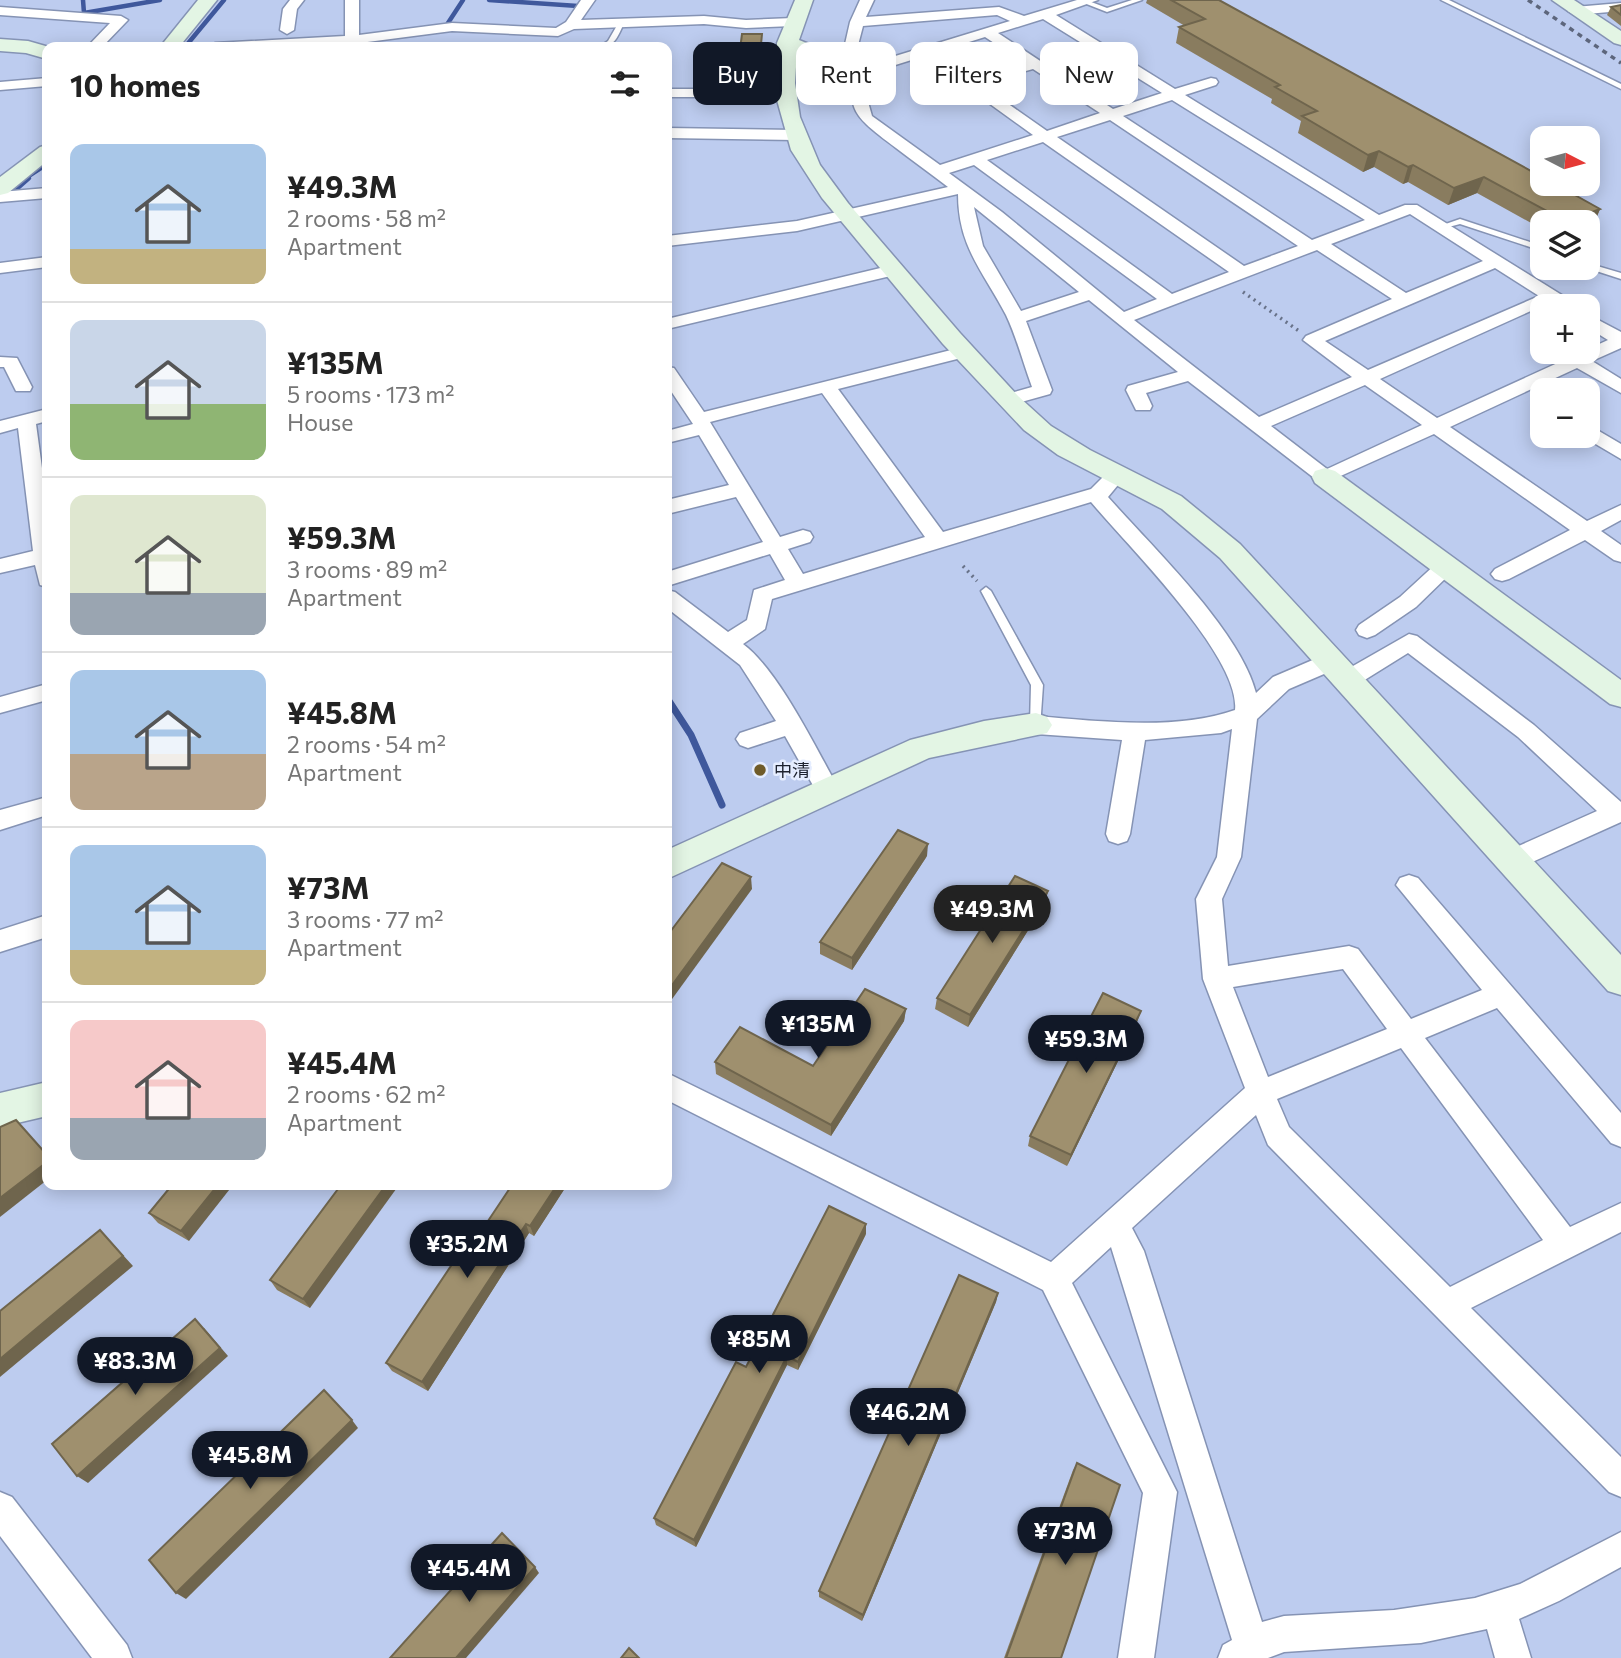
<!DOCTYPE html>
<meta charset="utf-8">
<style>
:root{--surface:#fff;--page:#f6f6f6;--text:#222;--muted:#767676;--line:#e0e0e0;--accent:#111827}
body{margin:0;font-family:Commissioner,"Noto Sans JP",sans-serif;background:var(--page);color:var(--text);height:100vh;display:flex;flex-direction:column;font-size:26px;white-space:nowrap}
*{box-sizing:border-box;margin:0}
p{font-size:23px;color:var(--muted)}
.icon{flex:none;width:38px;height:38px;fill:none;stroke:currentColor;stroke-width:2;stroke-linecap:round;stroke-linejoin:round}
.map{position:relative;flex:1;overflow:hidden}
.drawer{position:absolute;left:42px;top:42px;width:630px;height:1148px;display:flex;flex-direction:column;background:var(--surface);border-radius:14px;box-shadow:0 4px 18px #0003}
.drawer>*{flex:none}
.top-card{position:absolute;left:693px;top:42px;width:665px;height:63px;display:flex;gap:14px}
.needle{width:46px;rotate:96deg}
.controls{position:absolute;left:1530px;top:126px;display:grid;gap:14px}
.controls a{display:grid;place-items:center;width:70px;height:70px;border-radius:14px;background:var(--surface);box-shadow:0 4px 18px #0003;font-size:35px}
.price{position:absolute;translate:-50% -60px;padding:0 16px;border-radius:24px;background:var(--accent);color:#fff;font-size:23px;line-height:46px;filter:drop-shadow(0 2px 4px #0008)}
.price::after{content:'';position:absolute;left:50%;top:42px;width:21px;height:16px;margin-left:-10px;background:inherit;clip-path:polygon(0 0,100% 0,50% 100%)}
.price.on{background:#222;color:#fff}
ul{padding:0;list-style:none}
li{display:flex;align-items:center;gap:21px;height:175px;padding:0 28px}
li+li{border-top:2px solid var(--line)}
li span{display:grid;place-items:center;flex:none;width:196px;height:140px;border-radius:14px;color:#555}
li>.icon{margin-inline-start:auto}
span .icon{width:84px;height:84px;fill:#fffc;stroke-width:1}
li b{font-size:30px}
h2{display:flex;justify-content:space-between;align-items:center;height:84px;padding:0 28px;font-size:30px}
.tag{padding:0 24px;border-radius:14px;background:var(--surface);box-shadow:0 4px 18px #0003;font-size:24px;line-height:63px}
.tag.on{background:var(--accent);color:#fff}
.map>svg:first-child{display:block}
</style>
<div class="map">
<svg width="1621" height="1658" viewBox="0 0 1621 1658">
<rect width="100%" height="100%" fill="#bdccef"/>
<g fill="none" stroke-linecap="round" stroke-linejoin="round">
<g stroke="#3f589c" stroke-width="4.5">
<polyline points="83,0 84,13 160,0"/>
<polyline points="489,0 578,6 583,0"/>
<polyline points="448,23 463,0"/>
<polyline points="185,47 224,0"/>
<polyline points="27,177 47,164"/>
<polyline points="12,193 29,178"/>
</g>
<polyline stroke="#3f589c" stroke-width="7" points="667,698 691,735 722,805"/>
<defs>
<g id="lane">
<polygon points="1086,0 1107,8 1132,0 1142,0 1107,12 1084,3 1084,1"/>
<polygon points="1441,0 1449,0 1621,84 1621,89"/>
<path d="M619,22L624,23C618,36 615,47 599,47L608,41Z"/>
<polygon points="1460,219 1542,246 1542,251 1460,224 1441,229 1437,227"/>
<polygon points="1587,263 1621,273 1621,279 1587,268"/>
<polygon points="986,587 991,591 1043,685 1040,728 1036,729 1030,725 1031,685 981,591"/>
</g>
<g id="street">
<polygon points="290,0 304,0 297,9 294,30 287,34 280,30 283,9"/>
<polygon points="345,0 359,0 359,35 452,23 556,28 566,22 581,0 595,0 581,20 704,16 746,20 793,18 800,22 793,26 746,28 704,24 574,29 558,36 452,31 352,44 208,47 215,43 345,36"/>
<path d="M860,0H874L866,17L999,7L1024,16L1077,0H1098L1056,15L1175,89L1211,78L1216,79L1218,82L1216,85L1185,95L1379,215L1405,205H1417L1573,302L1576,306H1555L1551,304L1542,306L1380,379L1437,418L1608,340L1587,327V314L1621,332V348L1592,361L1621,379V393L1577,368L1450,427L1587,521L1621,505V520L1601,531L1621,545V562L1614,560L1585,540L1509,579L1502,581L1495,579L1491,574L1495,569L1570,530L1434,434L1325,483L1318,481L1188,381L1146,393L1152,406L1150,410H1136L1126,390L1128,386L1178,372L1089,300L1026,321L1052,390L1050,394L1007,406L1000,404L998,400L1000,396L1032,387C1023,363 1017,338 1006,315C983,271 958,247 958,194L797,231L667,246V236L797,221L948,187C931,174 913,161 896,148C858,119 830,102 879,61L1010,21L997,15L863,26L857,49L829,60H819V54L845,44L850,22ZM1043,19L1162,93L1113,109L998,33ZM985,37L1023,62L963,80L961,83L1033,135L940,165L872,116L868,102L871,88L889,67ZM1033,69L1100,113L1047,131L980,84ZM1172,100L1365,220L1312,240L1123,116ZM1110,120L1298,246L1244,266L1057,137ZM1043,142L1229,272L1172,294L987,160ZM974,165L1157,299L1124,312L1002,212L949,173ZM974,207L1079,292L1021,311L983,246ZM1410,214L1483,261L1406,293L1331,244ZM1317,250L1392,299L1306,336L1303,340L1352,377L1259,417L1134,320ZM1495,268L1539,296L1368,370L1325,341ZM1365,385L1422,425L1327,469L1271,426Z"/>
<polygon points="1621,3 1621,11 1575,15 1568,11 1575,7"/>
<polygon points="0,7 121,16 128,20 102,47 87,47 110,23 0,15"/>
<polygon points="47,78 47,86 0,90 0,82"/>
<polygon points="667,89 787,89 794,93 787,97 667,97"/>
<polygon points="667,128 795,130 803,135 795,140 667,138"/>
<polygon points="47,188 47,198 0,202 0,192"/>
<polygon points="47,257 47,267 0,273 0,263"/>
<polygon points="893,265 899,266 902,270 899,274 667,329 667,319"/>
<path d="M963,347L969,348L972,352L969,356L838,389L943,532L1091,489L1110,470H1124L1127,474L1108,497C1152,547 1240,630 1256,693L1273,677L1322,656L1330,654L1338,656L1341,662L1338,668L1289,689L1257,719L1241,857L1222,899L1228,966L1349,946L1358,949L1411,1019L1482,990L1396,885L1400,878L1409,875L1418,878L1621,1113V1147L1611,1143L1497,1008L1425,1038L1570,1227L1621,1203V1232L1471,1308L1621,1457V1497L1609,1492L1268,1145L1256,1115L1132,1228L1144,1251L1262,1622L1284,1616L1394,1610L1475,1598L1520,1584L1621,1532V1567L1559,1601L1519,1619L1531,1658H1495L1487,1629L1421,1643L1284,1652L1268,1658H1218L1223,1645L1232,1640L1111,1247L1072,1283L1177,1492L1154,1658H1118L1143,1493L1043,1290L667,1100V1073L1051,1262L1245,1088L1203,979L1196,899L1217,857L1232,729L1221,733L1145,740L1130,834L1127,841L1118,844L1109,841L1106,834L1122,740L1036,734L1028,731L1024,725L1028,719L1036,716C1097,721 1177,731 1235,710C1241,657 1126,544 1091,502L772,599L765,629L743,644C777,669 814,744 835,782L839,789L835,796L827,798L819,796L785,736L748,748L740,745L736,739L740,733L776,721L740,665L667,608V590L675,592L728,632L747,620L754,590L785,580L770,554L667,586V572L763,542L736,497L667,514V500L729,485L699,435L667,443V431L693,424L667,385V367L674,368L704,412ZM822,393L925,537L803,574L788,549L810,542L813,537L810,532L803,530L780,537L710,422ZM1343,969L1387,1029L1268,1077L1233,987ZM1401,1048L1543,1240L1450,1287L1289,1127L1277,1099Z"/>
<polygon points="0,357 17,358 32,387 30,391 16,391 4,367 0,367"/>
<polygon points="47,409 47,421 36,424 47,505 47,587 40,585 35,565 0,573 0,559 33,551 18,428 0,433 0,421"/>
<polygon points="1587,424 1621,444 1621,459 1582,436 1587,436"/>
<polygon points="1445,560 1452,562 1456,567 1452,572 1416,607 1375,635 1367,638 1359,635 1356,630 1359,625 1400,597 1438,562"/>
<polygon points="1409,634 1417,636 1534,725 1621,802 1621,822 1521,867 1512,870 1503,867 1500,860 1503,853 1597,811 1518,737 1408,653 1355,686 1347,688 1339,686 1336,680 1339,674"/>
<polygon points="47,684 47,700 0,713 0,697"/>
<polygon points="47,797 47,815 0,830 0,810"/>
<polygon points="47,915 47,937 0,952 0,930"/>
<polygon points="0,1492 12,1497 127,1645 132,1658 92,1658 0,1536"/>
</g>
<g id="secondary">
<polygon points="198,0 217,0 179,47 160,47"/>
<polygon points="795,0 813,0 799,40 844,58 881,68 884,72 874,78 830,66 797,51 795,83 800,117 820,165 848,203 960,333 1018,396 1051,426 1090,450 1181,496 1240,544 1621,955 1621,995 1608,991 1220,558 1162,509 1058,455 1024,430 943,344 822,198 791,150 777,100 777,43"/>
<polygon points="1552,0 1574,0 1621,31 1621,45 1614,43"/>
<polygon points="0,39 28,41 49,47 47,59 26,53 0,51"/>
<polygon points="47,145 47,161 8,193 0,195 0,177 40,147"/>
<polygon points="1325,468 1335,471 1621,680 1621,707 1610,704 1315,483 1312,477 1315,471"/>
<polygon points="1036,713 1047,717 1052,725 1047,733 929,758 667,879 667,850 910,740 984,721"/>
<polygon points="47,1082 47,1116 0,1127 0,1093"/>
</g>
</defs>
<use href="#lane" stroke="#8593b4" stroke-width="3"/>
<use href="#street" stroke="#8593b4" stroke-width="3"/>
<use href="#secondary" stroke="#8593b4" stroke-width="3"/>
<g stroke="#687289" stroke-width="3.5" stroke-dasharray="2 4.5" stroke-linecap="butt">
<polyline points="1243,292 1299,331"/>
<polyline points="963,566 977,581"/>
</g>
<use href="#lane" fill="#fff" fill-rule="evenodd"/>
<use href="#street" fill="#fff" fill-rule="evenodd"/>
<use href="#secondary" fill="#e3f5e4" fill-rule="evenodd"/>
<polyline stroke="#5d667c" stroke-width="3.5" stroke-dasharray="5 5" stroke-linecap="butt" points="1528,0 1621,63"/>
</g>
<g fill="#897c5f">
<polygon points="1147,0 1219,0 1600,209 1593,226 1587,222 1542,222 1542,229 1477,193 1448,205 1408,182 1403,184 1374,167 1363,172 1298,133 1301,121 1271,103 1272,99 1176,43 1179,27 1185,26 1146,3"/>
<polygon points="1621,5 1621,26 1607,15 1611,7"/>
<polygon points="762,43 759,73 738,73 738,65"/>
<polygon points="927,856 852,970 820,954 820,942"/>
<polygon points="1048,891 1045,903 968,1027 935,1009 937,998"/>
<polygon points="906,1009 904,1021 831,1136 716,1074 715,1062 813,1066"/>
<polygon points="1137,1022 1067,1166 1028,1146 1030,1136"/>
<polygon points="172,1185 189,1241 158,1223 149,1213"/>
<polygon points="341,1185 310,1308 277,1290 270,1280"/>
<polygon points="567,1185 534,1236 529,1233 428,1391 392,1371 386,1363 484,1227"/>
<polygon points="866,1234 798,1370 787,1365 696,1547 656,1525 654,1518 746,1367"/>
<polygon points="998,1293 996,1302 862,1621 819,1597 819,1591"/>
<polygon points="1077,1463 1061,1658 1004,1658 1073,1470"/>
</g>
<g fill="#6f654d">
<polygon points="1379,151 1374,167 1363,172 1368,155"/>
<polygon points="1413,165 1408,182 1403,184 1408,167"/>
<polygon points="1484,177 1477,193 1448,205 1454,188"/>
<polygon points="1600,209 1593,226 1587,228 1587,222 1568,222"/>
<polygon points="928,844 927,856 852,970 852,958"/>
<polygon points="751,877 752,889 667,1006 667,992"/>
<polygon points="1048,891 1045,903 968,1027 970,1015"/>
<polygon points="906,1009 904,1021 831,1136 831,1125"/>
<polygon points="1141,1011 1137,1022 1067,1166 1071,1155"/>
<polygon points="47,1162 47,1180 0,1217 0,1198"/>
<polygon points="218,1185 233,1185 189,1241 181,1231"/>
<polygon points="386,1185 399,1185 310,1308 303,1299"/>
<polygon points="557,1185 567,1185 534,1236 530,1226"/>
<polygon points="526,1224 529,1233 428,1391 422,1382"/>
<polygon points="866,1224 866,1234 798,1370 798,1362"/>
<polygon points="100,1230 133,1266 0,1377 0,1359"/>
<polygon points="998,1293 996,1302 862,1621 863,1615"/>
<polygon points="204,1328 228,1356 88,1483 77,1476"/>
<polygon points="787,1356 787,1365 696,1547 694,1540"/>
<polygon points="352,1420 358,1428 186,1599 176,1593"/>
<polygon points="535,1567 539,1573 466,1658 456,1658"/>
</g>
<g fill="#9f906e" stroke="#6f654d" stroke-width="2">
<polygon points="1171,0 1219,0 1542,177 1542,184 1555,184 1600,209 1567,222 1484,177 1454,188 1413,165 1408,167 1379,151 1368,155 1302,116 1317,111 1275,87 1280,85 1179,27 1205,19"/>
<polygon points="1621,5 1621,15 1611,7"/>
<polygon points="742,34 762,34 759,65 738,65"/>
<polygon points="898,830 928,844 852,958 820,942"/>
<polygon points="722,863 751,877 667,992 667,936"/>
<polygon points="1015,876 1048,891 970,1015 937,998"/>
<polygon points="865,989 906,1009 831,1125 715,1062 740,1027 813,1066"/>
<polygon points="1103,993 1141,1011 1071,1155 1030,1136"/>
<polygon points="16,1120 47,1155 47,1162 0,1198 0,1127"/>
<polygon points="172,1185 218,1185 181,1231 149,1213"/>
<polygon points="341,1185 386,1185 303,1299 270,1280"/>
<polygon points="512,1185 557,1185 530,1226 526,1224 422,1382 386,1363 479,1224 484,1227"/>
<polygon points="829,1206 866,1224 798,1362 787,1356 694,1540 654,1518 736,1362 746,1367"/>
<polygon points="100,1230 123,1256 0,1359 0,1311"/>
<polygon points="959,1275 998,1293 863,1615 819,1591"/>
<polygon points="195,1319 220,1348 77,1476 52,1444"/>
<polygon points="324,1390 352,1420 176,1593 149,1560"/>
<polygon points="1077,1463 1120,1485 1061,1658 1006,1658"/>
<polygon points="502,1533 535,1567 456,1658 390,1658"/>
<polygon points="629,1648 639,1658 621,1658"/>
</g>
<circle fill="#6f5b2a" stroke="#e5edff" stroke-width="2.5" cx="760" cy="770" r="7"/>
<g text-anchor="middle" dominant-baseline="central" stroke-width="5" stroke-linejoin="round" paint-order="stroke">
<g font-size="18" fill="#1d222f" stroke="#e5edff" text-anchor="start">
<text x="774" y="770">中清</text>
</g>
</g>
</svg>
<div class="controls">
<a><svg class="needle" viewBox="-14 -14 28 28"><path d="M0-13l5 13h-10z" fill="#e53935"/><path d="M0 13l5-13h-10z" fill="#767676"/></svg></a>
<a><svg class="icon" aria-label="layers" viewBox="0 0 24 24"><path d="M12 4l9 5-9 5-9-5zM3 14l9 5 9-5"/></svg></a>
<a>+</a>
<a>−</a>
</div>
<b class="price on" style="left:992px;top:945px">¥49.3M</b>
<b class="price" style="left:818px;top:1060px">¥135M</b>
<b class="price" style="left:1086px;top:1075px">¥59.3M</b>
<b class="price" style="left:467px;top:1280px">¥35.2M</b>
<b class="price" style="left:759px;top:1375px">¥85M</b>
<b class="price" style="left:135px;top:1397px">¥83.3M</b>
<b class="price" style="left:908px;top:1448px">¥46.2M</b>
<b class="price" style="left:250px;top:1491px">¥45.8M</b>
<b class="price" style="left:1065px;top:1567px">¥73M</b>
<b class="price" style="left:469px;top:1604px">¥45.4M</b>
<div class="top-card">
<a class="tag on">Buy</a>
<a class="tag">Rent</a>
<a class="tag">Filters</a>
<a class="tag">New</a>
</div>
<section class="drawer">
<h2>10 homes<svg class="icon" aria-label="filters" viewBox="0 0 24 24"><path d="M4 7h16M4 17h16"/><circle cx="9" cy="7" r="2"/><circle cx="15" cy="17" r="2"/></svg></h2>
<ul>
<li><span style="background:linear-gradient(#a9c7e8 75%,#c2b280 0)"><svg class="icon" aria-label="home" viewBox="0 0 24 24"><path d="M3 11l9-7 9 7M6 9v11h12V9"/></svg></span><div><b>¥49.3M</b><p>2 rooms · 58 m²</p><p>Apartment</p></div></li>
<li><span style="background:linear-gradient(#c9d6e8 60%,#8fb573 0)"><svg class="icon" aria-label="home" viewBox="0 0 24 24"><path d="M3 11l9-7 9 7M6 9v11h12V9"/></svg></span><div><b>¥135M</b><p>5 rooms · 173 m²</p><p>House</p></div></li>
<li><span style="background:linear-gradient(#dfe7d0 70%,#9aa5b1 0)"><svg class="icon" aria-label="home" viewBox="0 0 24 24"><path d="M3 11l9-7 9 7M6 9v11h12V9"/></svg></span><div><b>¥59.3M</b><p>3 rooms · 89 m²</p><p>Apartment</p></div></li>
<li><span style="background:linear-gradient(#a9c7e8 60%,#b9a48a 0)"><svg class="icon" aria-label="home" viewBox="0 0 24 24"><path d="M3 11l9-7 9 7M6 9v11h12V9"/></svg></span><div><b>¥45.8M</b><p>2 rooms · 54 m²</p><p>Apartment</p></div></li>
<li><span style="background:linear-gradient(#a9c7e8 75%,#c2b280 0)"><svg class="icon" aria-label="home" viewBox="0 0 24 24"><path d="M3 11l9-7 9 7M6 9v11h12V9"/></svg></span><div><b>¥73M</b><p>3 rooms · 77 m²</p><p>Apartment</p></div></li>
<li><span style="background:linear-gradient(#f6c9c9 70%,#9aa5b1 0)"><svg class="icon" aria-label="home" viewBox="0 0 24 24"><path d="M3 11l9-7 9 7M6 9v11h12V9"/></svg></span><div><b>¥45.4M</b><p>2 rooms · 62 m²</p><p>Apartment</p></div></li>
</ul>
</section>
</div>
